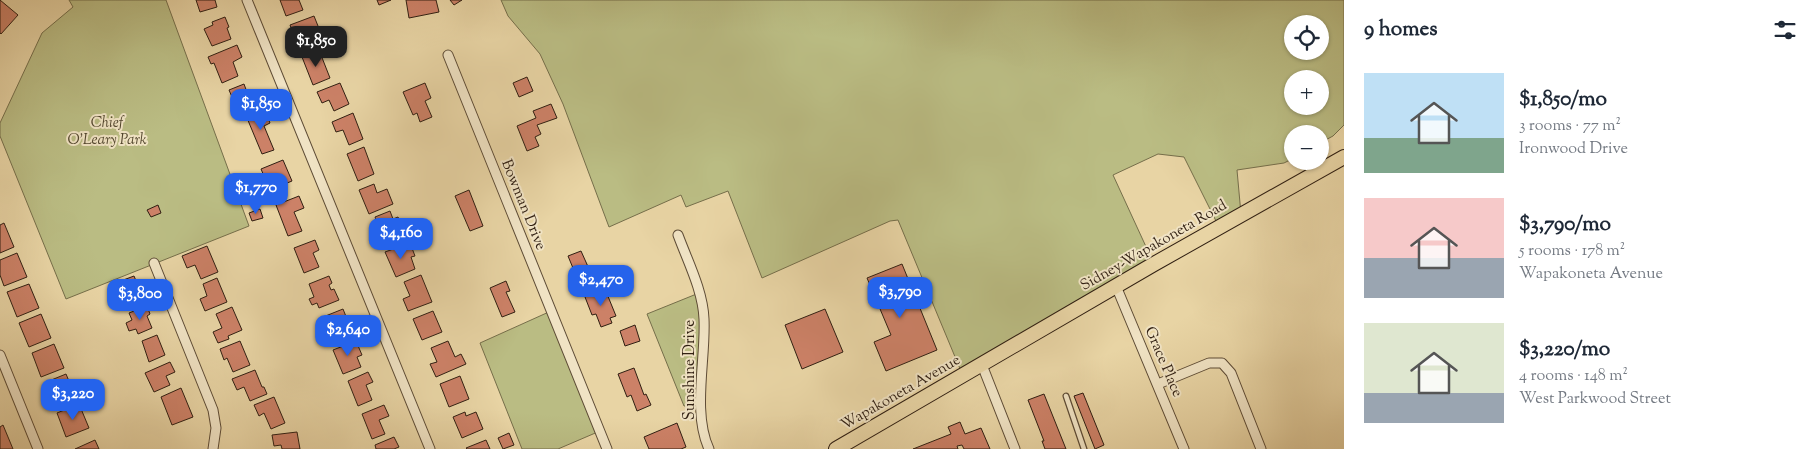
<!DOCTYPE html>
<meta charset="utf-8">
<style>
:root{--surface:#fff;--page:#f6f6f7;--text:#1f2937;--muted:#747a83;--accent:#2563eb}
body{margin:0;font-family:"Sorts Mill Goudy",serif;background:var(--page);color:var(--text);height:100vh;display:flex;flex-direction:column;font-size:19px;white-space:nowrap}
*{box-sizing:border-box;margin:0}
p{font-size:16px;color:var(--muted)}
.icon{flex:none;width:28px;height:28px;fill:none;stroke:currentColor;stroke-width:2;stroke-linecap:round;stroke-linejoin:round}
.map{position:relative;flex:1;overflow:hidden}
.details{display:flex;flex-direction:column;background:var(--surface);width:475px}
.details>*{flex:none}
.buttons{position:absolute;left:1284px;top:15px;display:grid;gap:10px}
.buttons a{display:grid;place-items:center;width:45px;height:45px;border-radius:50%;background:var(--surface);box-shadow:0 1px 4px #0004;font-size:25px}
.price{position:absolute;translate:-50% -42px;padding:0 11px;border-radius:10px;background:var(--accent);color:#fff;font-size:16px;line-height:32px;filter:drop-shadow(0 1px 2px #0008)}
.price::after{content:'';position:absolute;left:50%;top:30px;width:15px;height:11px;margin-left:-8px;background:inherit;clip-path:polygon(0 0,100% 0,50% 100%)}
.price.current{background:#222;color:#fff}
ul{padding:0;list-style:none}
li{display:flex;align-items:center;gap:15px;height:125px;padding:0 20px}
li span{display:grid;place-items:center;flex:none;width:140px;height:100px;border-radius:0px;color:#555}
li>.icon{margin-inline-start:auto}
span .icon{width:60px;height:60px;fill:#fffc;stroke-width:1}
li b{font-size:21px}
h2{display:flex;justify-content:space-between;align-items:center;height:60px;padding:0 20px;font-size:21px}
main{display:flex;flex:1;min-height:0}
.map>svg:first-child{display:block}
</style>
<main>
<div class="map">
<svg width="1344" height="449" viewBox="0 0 1344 449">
<rect width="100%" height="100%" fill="#e8d4a4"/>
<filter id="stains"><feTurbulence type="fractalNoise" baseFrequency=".004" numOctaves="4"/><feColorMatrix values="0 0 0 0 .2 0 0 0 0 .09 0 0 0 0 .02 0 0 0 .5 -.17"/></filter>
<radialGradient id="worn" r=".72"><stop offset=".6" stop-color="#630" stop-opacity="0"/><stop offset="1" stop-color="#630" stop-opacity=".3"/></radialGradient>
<g fill="#babc83" stroke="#756e4a" fill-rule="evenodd">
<polygon points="69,0 166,0 249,226 66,299 0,136 0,123 42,33 73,7"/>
<path d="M501,0H1344V125L1333,136L1320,143V134H1292V159L1284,163L1237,170L1241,214L1219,227L1184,157L1158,154L1113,175L1154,264L963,376L898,220L890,221L762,278L728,191L686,207L681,195L609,227L563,104L540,54L508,16ZM1292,24H1320V51H1292ZM1292,79H1320V106H1292Z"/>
<polygon points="699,293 703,305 701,405 684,406 647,314"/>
<polygon points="551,311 600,431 558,449 522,449 480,343"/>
</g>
<g fill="#cc8167" stroke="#301f12">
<polygon points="0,0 18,15 1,34 0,33"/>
<polygon points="196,0 215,0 217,7 200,12"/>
<polygon points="280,0 299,0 303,10 286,16"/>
<polygon points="377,0 391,0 379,5"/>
<polygon points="406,0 436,0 439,12 409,18"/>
<polygon points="450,0 462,0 454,5"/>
<polygon points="314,16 320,31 316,32 320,43 306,49 300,34 294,36 290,25"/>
<polygon points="225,17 229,27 227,28 231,39 212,46 204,29 213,25 212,22"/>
<polygon points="237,45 242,57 233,62 238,76 222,83 214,63 211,64 208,57"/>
<polygon points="319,50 330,78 313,85 302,57"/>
<polygon points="527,77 533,91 519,97 513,83"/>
<polygon points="340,83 349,104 334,111 329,100 322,103 317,92"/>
<polygon points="425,83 431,98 425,101 432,117 420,122 417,113 413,115 403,92"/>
<polygon points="244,84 248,95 256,91 261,102 238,111 229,90"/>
<polygon points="551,104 557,118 537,125 541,134 535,137 539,146 527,151 517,126 536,118 533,111"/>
<polygon points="265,111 270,123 264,126 274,150 262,154 247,118"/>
<polygon points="353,113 363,139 349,145 343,130 336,132 332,122"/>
<polygon points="364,147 374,174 358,181 347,154"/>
<polygon points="283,160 292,181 270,190 261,169"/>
<polygon points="374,184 377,193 387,189 393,204 369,214 359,190"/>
<polygon points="469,190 483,226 470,231 455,196"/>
<polygon points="299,196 304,208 294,212 302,231 288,236 276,205"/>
<polygon points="158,205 161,213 151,217 147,210"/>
<polygon points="260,209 263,218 252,221 249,213"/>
<polygon points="390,211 393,219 398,217 402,226 397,229 401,238 383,246 378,234 381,233 375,217"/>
<polygon points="4,223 14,247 0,253 0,225"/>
<polygon points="315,240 319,250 313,253 319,267 304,273 294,248"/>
<polygon points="410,243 415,256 411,257 415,269 396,277 385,252"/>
<polygon points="207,246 218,272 201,279 195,265 187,268 182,256"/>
<polygon points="581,251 594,280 580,285 568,256"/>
<polygon points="17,253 27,277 4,286 0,275 0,260"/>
<polygon points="902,264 937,350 886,371 874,342 891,335 867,278"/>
<polygon points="421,275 432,302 408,311 403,299 410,296 404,282"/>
<polygon points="134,276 144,300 128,307 118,282"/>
<polygon points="329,276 332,283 329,285 331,290 334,289 339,300 319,308 317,303 312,305 309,299 314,297 309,284"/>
<polygon points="217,278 227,302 205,311 200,299 207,296 203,284"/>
<polygon points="506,281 510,291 506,292 515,312 502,317 490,288"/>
<polygon points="29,284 39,308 17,317 7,292"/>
<polygon points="605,289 616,316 610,318 612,323 601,327 596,314 592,315 585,297"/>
<polygon points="147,306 150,314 147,316 152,328 138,334 136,329 129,331 126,323 132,320 129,313"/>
<polygon points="232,307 242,330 228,336 229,339 218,343 213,332 222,328 216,314"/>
<polygon points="343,309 347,319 341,321 347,336 332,341 323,317"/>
<polygon points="825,309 843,352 802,369 785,325"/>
<polygon points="433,311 442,332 422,340 413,319"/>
<polygon points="41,314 51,338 29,347 19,323"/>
<polygon points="635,325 640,341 625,346 620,331"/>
<polygon points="157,335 165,355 149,362 142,341"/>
<polygon points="240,341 250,365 233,372 227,358 224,360 220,349"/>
<polygon points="356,341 362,355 357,357 361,367 343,374 333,350"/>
<polygon points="448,341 455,357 461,354 466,364 436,377 430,364 437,362 431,348"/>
<polygon points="54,344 64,368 41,377 32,353"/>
<polygon points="170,362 175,372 166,376 170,385 154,392 145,373"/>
<polygon points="634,368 644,395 646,394 651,405 637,411 631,395 627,397 618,374"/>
<polygon points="255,370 262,387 264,387 267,394 250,401 244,387 237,390 232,379"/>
<polygon points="368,372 373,382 366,385 372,400 358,406 348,381"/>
<polygon points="66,374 76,398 54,407 44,383"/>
<polygon points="460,376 469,399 449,407 440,384"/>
<polygon points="181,388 193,417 172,425 161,397"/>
<polygon points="1083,393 1104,445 1095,449 1074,396"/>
<polygon points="1044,394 1066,449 1045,449 1042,441 1044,441 1028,400"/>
<polygon points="274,397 285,423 271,429 264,413 259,416 254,405"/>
<polygon points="79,404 89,428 66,437 57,413"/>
<polygon points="384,405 389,416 379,420 385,434 372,439 362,414"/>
<polygon points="465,412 466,416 476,412 483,429 462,438 453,417"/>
<polygon points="960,422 965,434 981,428 990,449 964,449 962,445 957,446 958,449 913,449 951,434 948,427"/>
<polygon points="677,423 686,447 681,449 649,449 644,437"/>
<polygon points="3,425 13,449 0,449 0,427"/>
<polygon points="297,432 300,449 282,449 281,445 274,446 272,435"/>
<polygon points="509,433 514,445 503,449 498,438"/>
<polygon points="394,437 399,447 394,449 376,449 375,445"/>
<polygon points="95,440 99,449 75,449"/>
<polygon points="486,440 490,449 467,449 466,448"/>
</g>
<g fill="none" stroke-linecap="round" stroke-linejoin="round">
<defs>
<polyline id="service" points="1066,396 1084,449"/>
<g id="minor">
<polyline points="247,0 430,449"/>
<polyline points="448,55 607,449"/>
<path d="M678,235C688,262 703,291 704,319C706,359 692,412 709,449"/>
<polyline points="154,263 213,410 216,428 213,449"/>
<polyline points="1116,286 1184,449"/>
<polyline points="0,355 38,449"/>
<polyline points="982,365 1015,449"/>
<polyline points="1158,384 1209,363 1222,363 1231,373 1261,449"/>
</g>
<polyline id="primary" points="836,449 1154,264 1344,157"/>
</defs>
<use href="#service" stroke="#5e4c36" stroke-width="7"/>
<use href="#minor" stroke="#5e4c36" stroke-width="11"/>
<use href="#primary" stroke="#301f12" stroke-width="16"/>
<use href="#service" stroke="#f0e3c4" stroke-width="4.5"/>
<use href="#minor" stroke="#f0e3c4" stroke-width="9"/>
<use href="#primary" stroke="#e8d4a4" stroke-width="14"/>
</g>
<g text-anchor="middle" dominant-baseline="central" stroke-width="4" stroke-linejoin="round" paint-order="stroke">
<g font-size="15" font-style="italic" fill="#52462e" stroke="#f0e3c4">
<text x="107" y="123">Chief<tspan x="107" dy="17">O'Leary Park</tspan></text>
</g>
<g font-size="15" fill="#301f12" stroke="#f0e3c4">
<text transform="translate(523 205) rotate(68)">Bowman Drive</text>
<text transform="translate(1154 246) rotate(-30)">Sidney-Wapakoneta Road</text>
<text transform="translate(1163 362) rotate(67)">Grace Place</text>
<text transform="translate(690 370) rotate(-90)">Sunshine Drive</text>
<text transform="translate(901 393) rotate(-30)">Wapakoneta Avenue</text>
</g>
</g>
<rect width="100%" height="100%" filter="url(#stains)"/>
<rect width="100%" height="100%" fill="url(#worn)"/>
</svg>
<div class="buttons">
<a><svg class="icon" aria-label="locate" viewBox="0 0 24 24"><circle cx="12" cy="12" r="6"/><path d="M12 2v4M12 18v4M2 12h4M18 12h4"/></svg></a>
<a>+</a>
<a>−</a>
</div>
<b class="price current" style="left:316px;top:68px">$1,850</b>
<b class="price" style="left:261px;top:131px">$1,850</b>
<b class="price" style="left:256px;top:215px">$1,770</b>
<b class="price" style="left:401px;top:260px">$4,160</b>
<b class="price" style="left:601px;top:307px">$2,470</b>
<b class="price" style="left:900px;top:319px">$3,790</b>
<b class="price" style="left:140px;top:321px">$3,800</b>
<b class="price" style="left:348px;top:357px">$2,640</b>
<b class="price" style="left:73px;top:421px">$3,220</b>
</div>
<section class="details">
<h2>9 homes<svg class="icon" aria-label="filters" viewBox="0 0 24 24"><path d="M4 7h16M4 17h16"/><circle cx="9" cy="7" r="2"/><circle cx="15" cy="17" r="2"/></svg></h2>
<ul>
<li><span style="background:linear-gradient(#bfe0f5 65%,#7fa58c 0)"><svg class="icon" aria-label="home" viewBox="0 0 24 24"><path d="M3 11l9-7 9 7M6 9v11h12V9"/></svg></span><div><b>$1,850/mo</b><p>3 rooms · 77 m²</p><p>Ironwood Drive</p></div></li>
<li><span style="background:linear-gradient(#f6c9c9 60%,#9aa5b1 0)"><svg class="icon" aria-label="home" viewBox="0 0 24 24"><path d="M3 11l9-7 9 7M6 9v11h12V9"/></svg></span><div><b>$3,790/mo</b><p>5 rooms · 178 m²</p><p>Wapakoneta Avenue</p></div></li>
<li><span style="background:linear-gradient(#dfe7d0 70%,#9aa5b1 0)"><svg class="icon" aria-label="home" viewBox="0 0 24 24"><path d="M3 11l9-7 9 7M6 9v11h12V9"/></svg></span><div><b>$3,220/mo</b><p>4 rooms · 148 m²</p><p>West Parkwood Street</p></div></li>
</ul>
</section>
</main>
